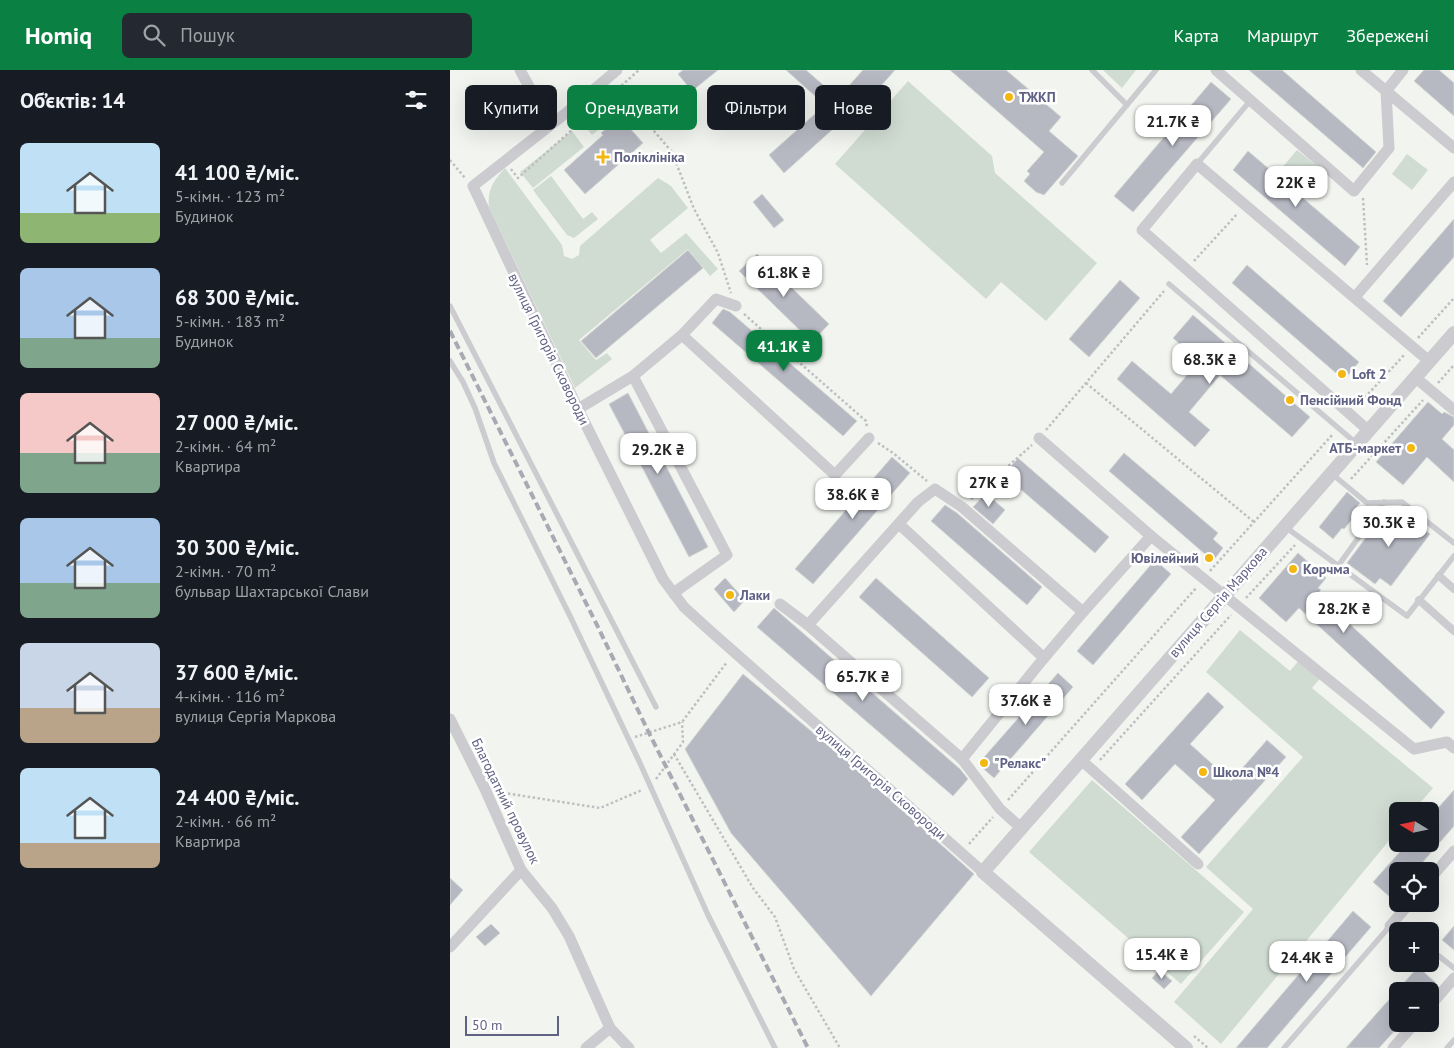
<!DOCTYPE html>
<html lang="uk">
<meta charset="utf-8">
<style>
:root{--surface:#171b24;--page:#242831;--text:#f1f3f6;--muted:#9ea1a6;--accent:#0b8043}
body{margin:0;font-family:"PT Sans",sans-serif;background:var(--page);color:var(--text);height:100vh;display:flex;flex-direction:column;font-size:19px;white-space:nowrap}
*{box-sizing:border-box;margin:0}
p{font-size:16px;color:var(--muted)}
.icon{flex:none;width:28px;height:28px;fill:none;stroke:currentColor;stroke-width:2;stroke-linecap:round;stroke-linejoin:round}
.map{position:relative;flex:1;overflow:hidden}
.details{display:flex;flex-direction:column;background:var(--surface);width:450px}
.details>*{flex:none}
.banner{position:absolute;left:15px;top:15px;width:475px;height:45px;display:flex;gap:10px}
.needle{width:32px;rotate:280deg}
.buttons{position:absolute;left:939px;top:732px;display:grid;gap:10px}
.buttons a{display:grid;place-items:center;width:50px;height:50px;border-radius:8px;background:var(--surface);box-shadow:0 5px 20px #0002;font-size:25px}
.scale{position:absolute;left:15px;bottom:12px;width:94px;box-sizing:border-box;padding-left:5px;border:2px solid #606284;border-top:0;font-size:14px;line-height:18px;white-space:nowrap;color:#606284;-webkit-text-stroke:4px #fff;paint-order:stroke}
.price{position:absolute;translate:-50% -42px;padding:0 11px;border-radius:10px;background:#fff;color:#222;font-size:16px;line-height:32px;filter:drop-shadow(0 1px 2px #0008)}
.price::after{content:'';position:absolute;left:50%;top:30px;width:15px;height:11px;margin-left:-8px;background:inherit;clip-path:polygon(0 0,100% 0,50% 100%)}
.price.on{background:var(--accent);color:#fff}
ul{padding:0;list-style:none}
li{display:flex;align-items:center;gap:15px;height:125px;padding:0 20px}
li span{display:grid;place-items:center;flex:none;width:140px;height:100px;border-radius:8px;color:#555}
li>.icon{margin-inline-start:auto}
span .icon{width:60px;height:60px;fill:#fffc;stroke-width:1}
li b{font-size:21px}
h2{display:flex;justify-content:space-between;align-items:center;height:60px;padding:0 20px;font-size:21px}
.chip{padding:0 18px;border-radius:8px;background:var(--surface);box-shadow:0 5px 20px #0002;font-size:18px;line-height:45px}
.chip.on{background:var(--accent);color:#fff}
header{display:flex;align-items:center;gap:30px;box-sizing:border-box;height:70px;padding:0 25px;background:var(--accent);color:#fff}
header strong{font-size:24px}
nav{display:flex;gap:28px;margin-inline-start:auto;font-size:18px}
.search{width:350px;height:45px;background:var(--page);display:flex;align-items:center;gap:12px;box-sizing:border-box;padding:0 18px;border-radius:8px;color:var(--muted);font-size:19px}
main{display:flex;flex:1;min-height:0}
.map>svg:first-child{display:block}
</style>
<header>
<strong>Homiq</strong>
<div class="search"><svg class="icon" aria-label="search" viewBox="0 0 24 24"><circle cx="10" cy="10" r="6"/><path d="M15 15l6 6"/></svg>Пошук</div>
<nav><a>Карта</a><a>Маршрут</a><a>Збережені</a></nav>
</header>
<main>
<section class="details">
<h2>Об’єктів: 14<svg class="icon" aria-label="filters" viewBox="0 0 24 24"><path d="M4 7h16M4 17h16"/><circle cx="9" cy="7" r="2"/><circle cx="15" cy="17" r="2"/></svg></h2>
<ul>
<li><span style="background:linear-gradient(#bfe0f5 70%,#8fb573 0)"><svg class="icon" aria-label="home" viewBox="0 0 24 24"><path d="M3 11l9-7 9 7M6 9v11h12V9"/></svg></span><div><b>41 100 ₴/міс.</b><p>5-кімн. · 123 m²</p><p>Будинок</p></div></li>
<li><span style="background:linear-gradient(#a9c7e8 70%,#7fa58c 0)"><svg class="icon" aria-label="home" viewBox="0 0 24 24"><path d="M3 11l9-7 9 7M6 9v11h12V9"/></svg></span><div><b>68 300 ₴/міс.</b><p>5-кімн. · 183 m²</p><p>Будинок</p></div></li>
<li><span style="background:linear-gradient(#f6c9c9 60%,#7fa58c 0)"><svg class="icon" aria-label="home" viewBox="0 0 24 24"><path d="M3 11l9-7 9 7M6 9v11h12V9"/></svg></span><div><b>27 000 ₴/міс.</b><p>2-кімн. · 64 m²</p><p>Квартира</p></div></li>
<li><span style="background:linear-gradient(#a9c7e8 65%,#7fa58c 0)"><svg class="icon" aria-label="home" viewBox="0 0 24 24"><path d="M3 11l9-7 9 7M6 9v11h12V9"/></svg></span><div><b>30 300 ₴/міс.</b><p>2-кімн. · 70 m²</p><p>бульвар Шахтарської Слави</p></div></li>
<li><span style="background:linear-gradient(#c9d6e8 65%,#b9a48a 0)"><svg class="icon" aria-label="home" viewBox="0 0 24 24"><path d="M3 11l9-7 9 7M6 9v11h12V9"/></svg></span><div><b>37 600 ₴/міс.</b><p>4-кімн. · 116 m²</p><p>вулиця Сергія Маркова</p></div></li>
<li><span style="background:linear-gradient(#bfe0f5 75%,#b9a48a 0)"><svg class="icon" aria-label="home" viewBox="0 0 24 24"><path d="M3 11l9-7 9 7M6 9v11h12V9"/></svg></span><div><b>24 400 ₴/міс.</b><p>2-кімн. · 66 m²</p><p>Квартира</p></div></li>
</ul>
</section>
<div class="map">
<svg width="1004" height="978" viewBox="0 0 1004 978">
<rect width="100%" height="100%" fill="#f2f5ef"/>
<g fill="#d0dcd2">
<polygon points="653,0 686,0 672,18"/>
<polygon points="458,11 542,86 545,103 647,193 596,251 551,212 536,229 385,94"/>
<polygon points="165,25 175,38 142,65 132,52"/>
<polygon points="122,61 134,77 83,118 70,102"/>
<polygon points="847,80 867,96 850,116 830,100"/>
<polygon points="957,84 978,100 962,120 942,104"/>
<path d="M55,98L112,175L114,186L122,189L129,185L130,176L208,108L221,116L238,138L200,170L211,183L236,163L268,199L260,206L238,179L129,270L146,290L157,283L162,289L125,318L39,137C37,119 44,110 55,98Z"/>
<polygon points="101,106 133,149 142,142 148,149 124,168 117,165 83,120"/>
<polygon points="790,560 840,601 851,588 873,605 862,618 983,718 963,741 948,741 947,761 771,974 724,932 803,839 756,797 853,687 756,602"/>
<polygon points="642,710 794,842 731,914 579,782"/>
</g>
<g fill="#b6b8c2" stroke="#d4d5d3">
<polygon points="233,0 268,0 242,21 228,4"/>
<polygon points="336,0 356,0 388,28 413,0 445,0 397,54 393,50 334,103 319,85 375,35"/>
<polygon points="500,0 556,0 611,47 599,61 628,86 594,125 586,122 574,111 580,104 577,101 594,82"/>
<polygon points="799,0 832,0 926,82 913,98"/>
<polygon points="974,0 989,0 1004,13 1004,46 964,11"/>
<polygon points="761,12 781,29 683,142 664,126"/>
<polygon points="170,47 193,73 135,124 114,100 153,65 151,63"/>
<polygon points="798,81 910,177 895,196 783,100"/>
<polygon points="312,124 334,150 324,158 303,132"/>
<polygon points="1004,149 1004,187 951,247 933,231"/>
<polygon points="238,180 253,198 146,288 131,271"/>
<polygon points="307,184 379,254 362,272 289,201"/>
<polygon points="797,195 909,292 894,310 782,213"/>
<polygon points="670,210 690,228 639,287 619,269"/>
<polygon points="273,239 280,242 407,351 393,366 262,253"/>
<polygon points="743,245 860,347 842,367 770,305 739,342 760,360 745,377 667,309 682,291 721,324 749,291 723,268"/>
<polygon points="178,323 258,477 239,487 159,334"/>
<polygon points="978,332 992,344 994,342 1004,347 1004,355 992,369 1004,380 1004,412 977,387 953,415 926,392"/>
<polygon points="674,383 768,463 763,469 773,478 763,491 659,401"/>
<polygon points="442,387 460,403 363,514 345,499"/>
<polygon points="568,388 659,467 645,483 554,405"/>
<polygon points="897,422 910,433 906,438 909,441 894,459 892,458 883,469 869,457"/>
<polygon points="536,423 555,440 543,454 523,437"/>
<polygon points="495,435 507,443 592,517 577,535 481,451"/>
<polygon points="946,439 980,464 941,516 930,508 925,514 897,493 932,446 938,451"/>
<polygon points="848,483 876,508 868,518 871,520 867,524 995,642 981,659 849,538 836,552 809,528"/>
<polygon points="705,490 721,504 643,595 627,581"/>
<polygon points="275,508 295,530 284,542 264,519"/>
<polygon points="426,508 539,608 522,627 409,527"/>
<polygon points="324,538 510,699 518,709 503,726 307,557"/>
<polygon points="608,603 623,617 544,708 528,694"/>
<polygon points="293,604 398,692 524,804 421,926 281,763 235,679"/>
<polygon points="758,622 774,637 740,674 781,711 817,670 836,687 749,784 731,767 765,730 725,694 692,730 675,714"/>
<polygon points="1004,720 1004,756 965,801 948,801 948,821 941,828 923,812 957,774 980,774 980,747"/>
<polygon points="0,808 13,820 0,835"/>
<polygon points="903,841 921,857 817,978 786,978"/>
<polygon points="41,854 50,863 35,876 26,867"/>
<polygon points="1004,856 1004,880 992,870"/>
<polygon points="968,897 986,913 979,921 948,921 948,957 929,978 896,978"/>
<polygon points="709,900 722,911 714,919 702,908"/>
</g>
<g fill="none" stroke-linecap="round" stroke-linejoin="round">
<g stroke="#bebfc2" stroke-width="2.5" stroke-dasharray="2.5 2.5" stroke-linecap="butt">
<polyline points="168,19 222,82 244,139 268,183 281,223"/>
<polyline points="0,90 15,108"/>
<polyline points="61,99 68,108 189,0"/>
<polyline points="913,128 917,195"/>
<polyline points="744,191 788,143"/>
<polyline points="294,244 416,351 417,358"/>
<polyline points="968,268 1004,228"/>
<polyline points="636,313 804,452"/>
<polyline points="988,313 1004,295"/>
<polyline points="908,335 955,284"/>
<polyline points="596,360 714,221"/>
<polyline points="428,373 443,383 477,411"/>
<polyline points="901,409 973,330"/>
<polyline points="521,429 582,375"/>
<polyline points="760,501 883,364"/>
<polyline points="796,528 845,475"/>
<polyline points="185,667 232,652 277,592"/>
<polyline points="224,684 303,818 325,847 344,899 390,978"/>
<polyline points="650,690 781,545"/>
<polyline points="206,709 233,672 232,652"/>
<polyline points="48,722 150,738 192,720"/>
<polyline points="558,730 747,517"/>
<polyline points="519,774 543,747"/>
<polyline points="744,966 758,978"/>
</g>
<g stroke="#cbcbd0" stroke-width="5.5">
<polyline points="642,0 677,35"/>
<polyline points="747,94 800,31"/>
<polyline points="612,113 706,0"/>
<polyline points="719,214 906,373"/>
<polyline points="0,236 206,637"/>
<polyline points="0,291 13,312 25,338 44,393 120,546 189,691 258,845 325,978"/>
<polyline points="881,403 917,433 952,432 1004,473"/>
<polyline points="834,456 957,546 1004,486"/>
<polyline points="888,496 934,432"/>
<polyline points="980,879 1004,898"/>
<polyline points="834,978 940,856 956,861"/>
<polyline points="997,978 1004,970"/>
</g>
<g stroke="#cbcbd0" stroke-width="8">
<polyline points="989,506 1004,519"/>
<polyline points="969,530 1004,561"/>
</g>
<g stroke="#cbcbd0" stroke-width="11">
<polyline points="70,0 100,55"/>
<polyline points="167,0 116,43 23,116 128,339 213,509 234,537 257,558 533,802"/>
<polyline points="766,0 904,121 939,78 936,21 953,0"/>
<polyline points="911,0 1004,78"/>
<polyline points="905,227 1004,112"/>
<polyline points="232,265 385,405 419,368"/>
<polyline points="183,306 277,485 229,519 224,524"/>
<polyline points="966,308 1004,340"/>
<polyline points="128,339 183,306 232,265 266,229 286,236"/>
<polyline points="919,361 692,160 747,94 979,291"/>
<polyline points="589,368 701,466"/>
<polyline points="449,454 594,588"/>
<polyline points="330,534 358,555 512,689 550,739 571,758"/>
<polyline points="358,555 468,432 485,419 512,437 633,542 701,466 964,679 997,672 1004,678"/>
<polyline points="0,649 35,719 71,800 102,838 119,866 160,958 179,978"/>
<polyline points="512,689 594,588 633,542"/>
<polyline points="631,690 748,794"/>
<polyline points="980,809 1004,781"/>
<polyline points="940,856 959,834"/>
<polyline points="0,877 71,800"/>
<polyline points="980,936 1004,908"/>
<polyline points="136,978 160,958"/>
<polyline points="943,978 964,954"/>
</g>
<polyline stroke="#cbcbd0" stroke-width="14" points="736,978 533,802 1004,263"/>
<polyline stroke="#a9a9b3" stroke-width="4" stroke-dasharray="8 4" stroke-linecap="butt" points="0,261 147,555 199,663 358,978"/>
</g>
<g fill="#f4b610" stroke="#fff" stroke-width="2">
<circle cx="559" cy="27" r="5"/>
<path d="M150.5 79.5h5v5h5v5h-5v5h-5v-5h-5v-5h5z"/>
<circle cx="892" cy="304" r="5"/>
<circle cx="840" cy="330" r="5"/>
<circle cx="961" cy="378" r="5"/>
<circle cx="759" cy="488" r="5"/>
<circle cx="843" cy="499" r="5"/>
<circle cx="280" cy="525" r="5"/>
<circle cx="534" cy="693" r="5"/>
<circle cx="753" cy="702" r="5"/>
</g>
<g text-anchor="middle" dominant-baseline="central" stroke-width="5" stroke-linejoin="round" paint-order="stroke">
<g font-size="14" font-weight="bold" fill="#606284" stroke="#fff" text-anchor="start">
<text x="569" y="27">ТЖКП</text>
<text x="164" y="87">Поліклініка</text>
<text x="902" y="304">Loft 2</text>
<text x="850" y="330">Пенсійний Фонд</text>
<text x="951" y="378" text-anchor="end">АТБ-маркет</text>
<text x="749" y="488" text-anchor="end">Ювілейний</text>
<text x="853" y="499">Корчма</text>
<text x="290" y="525">Лаки</text>
<text x="544" y="693">"Релакс"</text>
<text x="763" y="702">Школа №4</text>
</g>
<g font-size="14" fill="#606284" stroke="#fff">
<text transform="translate(99 279) rotate(64)">вулиця Григорія Сковороди</text>
<text transform="translate(768 532) rotate(-49)">вулиця Сергія Маркова</text>
<text transform="translate(431 712) rotate(41)">вулиця Григорія Сковороди</text>
<text transform="translate(56 731) rotate(64)">Благодатний провулок</text>
</g>
</g>
</svg>
<div class="buttons">
<a><svg class="needle" viewBox="-14 -14 28 28"><path d="M0-13l5 13h-10z" fill="#e53935"/><path d="M0 13l5-13h-10z" fill="#9ea1a6"/></svg></a>
<a><svg class="icon" aria-label="locate" viewBox="0 0 24 24"><circle cx="12" cy="12" r="6"/><path d="M12 2v4M12 18v4M2 12h4M18 12h4"/></svg></a>
<a>+</a>
<a>−</a>
</div>
<div class="scale">50 m</div>
<b class="price" style="left:723px;top:77px">21.7K ₴</b>
<b class="price" style="left:846px;top:138px">22K ₴</b>
<b class="price" style="left:334px;top:228px">61.8K ₴</b>
<b class="price on" style="left:334px;top:302px">41.1K ₴</b>
<b class="price" style="left:760px;top:315px">68.3K ₴</b>
<b class="price" style="left:208px;top:405px">29.2K ₴</b>
<b class="price" style="left:539px;top:438px">27K ₴</b>
<b class="price" style="left:403px;top:450px">38.6K ₴</b>
<b class="price" style="left:939px;top:478px">30.3K ₴</b>
<b class="price" style="left:894px;top:564px">28.2K ₴</b>
<b class="price" style="left:413px;top:632px">65.7K ₴</b>
<b class="price" style="left:576px;top:656px">37.6K ₴</b>
<b class="price" style="left:712px;top:910px">15.4K ₴</b>
<b class="price" style="left:857px;top:913px">24.4K ₴</b>
<div class="banner">
<a class="chip">Купити</a>
<a class="chip on">Орендувати</a>
<a class="chip">Фільтри</a>
<a class="chip">Нове</a>
</div>
</div>
</main>
